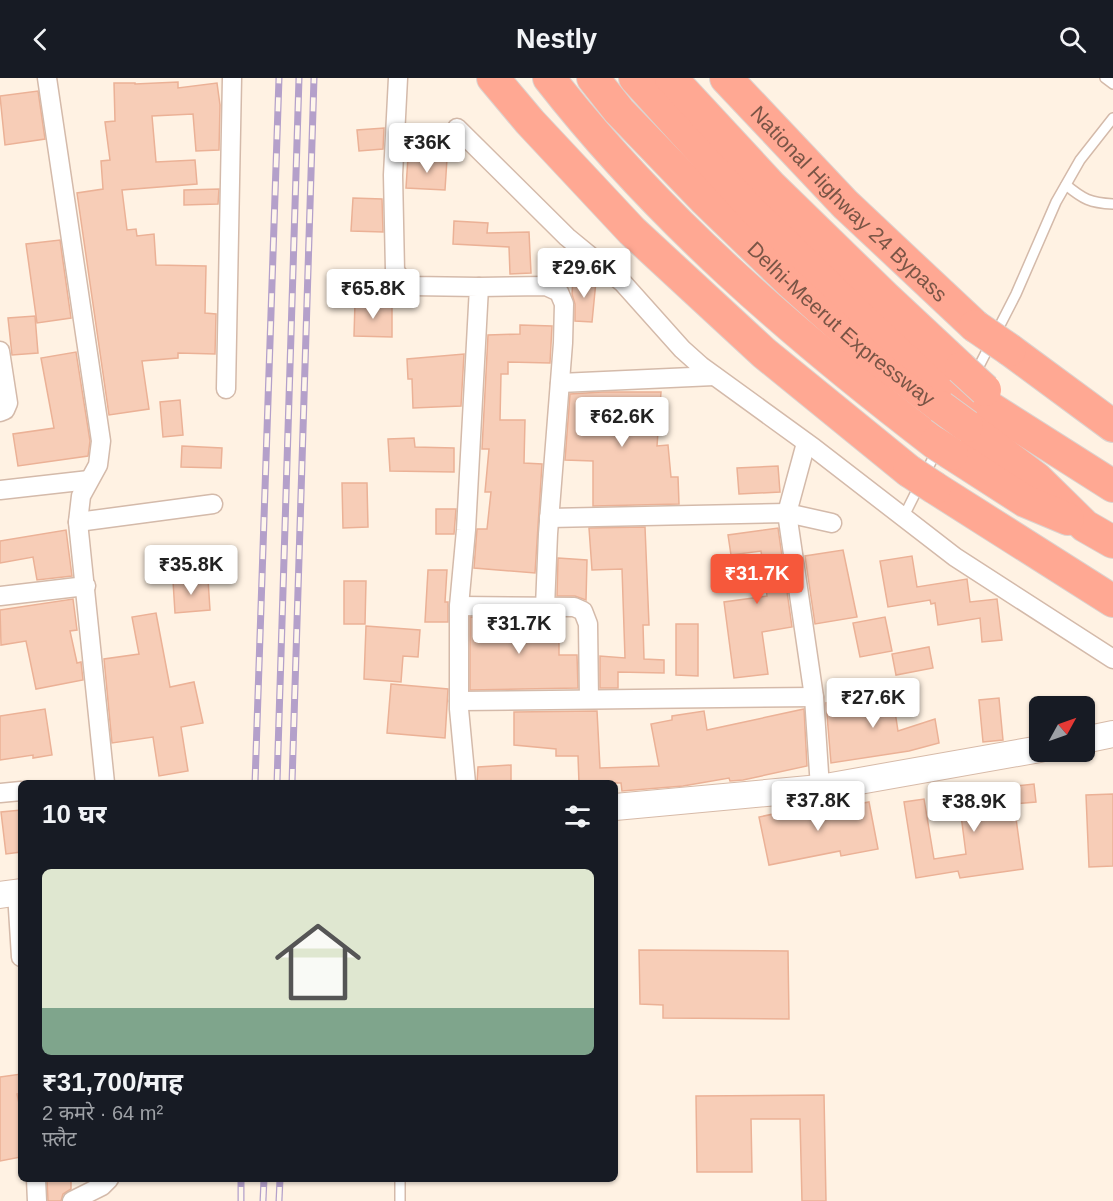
<!DOCTYPE html>
<html lang="hi">
<meta charset="utf-8">
<style>
:root{--surface:#171b24;--page:#20242c;--text:#f1f3f6;--muted:#9ea1a6;--accent:#f6583b}
body{margin:0;font-family:Arial,"Noto Sans Devanagari",sans-serif;background:var(--page);color:var(--text);height:100vh;display:flex;flex-direction:column;font-size:22px;white-space:nowrap}
*{box-sizing:border-box;margin:0}
p{font-size:20px;color:var(--muted)}
.icon{flex:none;width:33px;height:33px;fill:none;stroke:currentColor;stroke-width:2;stroke-linecap:round;stroke-linejoin:round}
.map{position:relative;flex:1;overflow:hidden}
.drawer{position:absolute;left:18px;top:702px;width:600px;height:402px;display:flex;flex-direction:column;background:var(--surface);border-radius:9px;box-shadow:0 2px 4px #0004}
.drawer>*{flex:none}
.needle{width:39px;rotate:50deg}
.controls{position:absolute;left:1029px;top:618px;display:grid;gap:12px}
.controls a{display:grid;place-items:center;width:66px;height:66px;border-radius:9px;background:var(--surface);box-shadow:0 2px 4px #0004;font-size:30px}
.price{position:absolute;translate:-50% -51px;padding:0 14px;border-radius:6px;background:#fff;color:#222;font-size:20px;line-height:39px;filter:drop-shadow(0 2px 3px #0008)}
.price::after{content:'';position:absolute;left:50%;top:36px;width:18px;height:14px;margin-left:-9px;background:inherit;clip-path:polygon(0 0,100% 0,50% 100%)}
.price.current{background:var(--accent);color:#fff}
ul{padding:0;list-style:none}
li{display:grid;align-content:center;gap:12px;height:318px;padding:0 24px}
li span{display:grid;place-items:center;height:186px;border-radius:9px;color:#555}
li>.icon{margin-inline-start:auto}
span .icon{width:108px;height:108px;fill:#fffc;stroke-width:1}
li b{font-size:26px}
h2{display:flex;justify-content:space-between;align-items:center;height:72px;padding:0 24px;font-size:26px}
header{display:flex;justify-content:space-between;align-items:center;height:78px;padding:0 24px;background:var(--surface);font-size:27px;font-weight:700}
.map>svg:first-child{display:block}
</style>
<header><svg class="icon" aria-label="back" viewBox="0 0 24 24"><path d="M15 5l-7 7 7 7"/></svg>Nestly<svg class="icon" aria-label="search" viewBox="0 0 24 24"><circle cx="10" cy="10" r="6"/><path d="M15 15l6 6"/></svg></header>
<div class="map">
<svg width="1113" height="1123" viewBox="0 0 1113 1123">
<rect width="100%" height="100%" fill="#fff2e3"/>
<g fill="#f7cdb7" stroke="#ebb196" stroke-width="1.5">
<polygon points="178,4 178,10 217,5 220,27 219,72 196,73 193,36 152,38 156,84 195,82 197,106 122,112 127,152 136,151 137,158 154,156 156,187 206,188 205,235 216,236 215,276 178,275 178,280 142,283 149,331 109,337 77,115 103,111 101,83 110,82 105,44 115,43 114,5 135,5 135,6"/>
<polygon points="38,13 45,61 5,67 0,18"/>
<polygon points="384,50 383,71 359,73 357,52"/>
<polygon points="408,79 447,81 445,112 406,110"/>
<polygon points="219,111 218,126 184,127 184,112"/>
<polygon points="353,120 382,121 383,154 351,153"/>
<polygon points="454,143 488,145 487,155 529,154 531,195 510,196 509,169 453,166"/>
<polygon points="60,162 71,240 37,245 26,166"/>
<polygon points="573,201 596,203 592,244 575,243 575,226 572,216"/>
<polygon points="355,224 392,225 392,259 354,258"/>
<polygon points="35,238 38,275 12,277 8,240"/>
<polygon points="520,247 552,248 550,285 508,284 508,296 501,296 500,342 525,342 524,385 542,386 535,495 474,490 477,451 487,451 491,414 485,414 489,371 482,371 488,257 520,256"/>
<polygon points="76,274 90,363 88,378 18,388 13,356 54,350 41,280"/>
<polygon points="464,276 461,328 413,330 412,301 408,301 407,281"/>
<polygon points="602,314 661,314 657,368 668,367 671,399 678,399 679,426 593,428 593,383 565,382 570,316"/>
<polygon points="180,322 183,357 163,359 160,324"/>
<polygon points="414,360 415,369 454,370 454,394 390,393 388,361"/>
<polygon points="182,368 222,370 221,390 181,389"/>
<polygon points="778,388 780,414 739,416 737,390"/>
<polygon points="342,405 367,405 368,449 343,450"/>
<polygon points="436,431 456,431 454,456 436,456"/>
<polygon points="645,449 649,547 643,547 644,581 664,582 664,595 618,594 618,610 600,610 600,578 625,580 622,491 592,492 589,450"/>
<polygon points="778,450 792,549 762,554 768,596 734,600 724,524 767,518 761,473 731,477 728,457"/>
<polygon points="66,452 72,498 37,502 33,479 0,485 0,463"/>
<polygon points="843,472 857,539 815,546 805,478"/>
<polygon points="912,478 917,509 967,501 970,524 997,521 1002,562 982,564 980,540 938,547 935,525 931,526 930,522 888,529 880,483"/>
<polygon points="558,480 587,482 586,522 575,518 557,518"/>
<polygon points="428,492 447,492 445,524 448,524 448,544 425,544"/>
<polygon points="208,501 210,532 175,535 173,503"/>
<polygon points="344,503 366,503 365,546 344,546"/>
<polygon points="73,521 77,552 70,553 77,585 81,584 83,602 36,611 26,563 1,567 0,532"/>
<polygon points="156,535 170,609 194,604 203,645 181,649 188,693 159,698 153,659 112,665 104,581 139,576 132,539"/>
<polygon points="470,539 559,540 559,577 577,577 578,610 470,612"/>
<polygon points="885,539 892,573 860,579 853,545"/>
<polygon points="676,546 698,546 698,598 676,597"/>
<polygon points="366,548 420,552 418,579 403,578 401,604 364,601"/>
<polygon points="929,569 933,590 896,597 892,576"/>
<polygon points="391,606 448,611 445,660 387,655"/>
<polygon points="892,614 898,653 935,641 939,665 909,673 831,685 826,625"/>
<polygon points="999,620 1003,662 983,664 979,622"/>
<polygon points="45,631 52,677 33,680 33,677 0,682 0,638"/>
<polygon points="804,631 807,688 743,702 730,703 729,700 683,708 622,713 621,705 579,705 578,678 556,678 556,671 514,667 514,634 597,633 600,690 659,688 651,646 672,642 672,638 704,633 707,652"/>
<polygon points="511,687 511,705 477,705 478,689"/>
<polygon points="1034,706 1036,724 1014,726 1023,791 960,800 958,793 916,800 904,724 924,721 934,781 966,776 958,714"/>
<polygon points="1113,716 1113,788 1089,789 1086,717"/>
<polygon points="869,724 878,771 841,778 840,773 769,787 759,739 821,726 823,733"/>
<polygon points="21,732 21,774 6,776 1,734"/>
<polygon points="639,872 788,873 789,941 663,940 663,927 640,926"/>
<polygon points="21,996 21,1015 17,1016 21,1035 21,1079 0,1083 0,999"/>
<polygon points="824,1017 826,1123 802,1123 800,1041 751,1041 752,1094 697,1094 696,1018"/>
<polygon points="47,1101 71,1101 71,1111 63,1116 61,1123 48,1123"/>
</g>
<g fill="none" stroke-linecap="round" stroke-linejoin="round">
<defs>
<g id="lane">
<polyline points="1105,0 1113,6"/>
<path d="M1066,107C1083,121 1090,125 1113,126"/>
<polyline points="975,296 1016,216 1056,124 1080,82 1113,40"/>
<polyline points="903,440 937,372"/>
<polyline points="400,1123 400,1101"/>
</g>
<g id="street">
<polyline points="47,0 101,363 98,387 81,418 78,444 105,705"/>
<polyline points="398,0 393,97 395,193 402,202 412,208 479,209 466,452 459,528 459,631 466,705"/>
<polyline points="457,50 567,159 623,205 682,271 701,288 814,370 955,479 1113,581"/>
<polyline points="479,209 546,208 559,214 564,226 563,265 548,456 545,529"/>
<polyline points="0,273 8,325 5,332 0,334"/>
<polyline points="560,305 714,298"/>
<polyline points="226,311 232,0"/>
<polyline points="806,365 787,435 814,619 820,710"/>
<polyline points="0,412 89,402"/>
<polyline points="549,440 787,435 832,445"/>
<polyline points="78,444 213,426"/>
<polyline points="0,518 86,508"/>
<polyline points="459,528 574,529 583,533 588,546 589,621"/>
<polyline points="459,623 814,619"/>
<polyline points="0,715 21,713"/>
<polyline points="17,815 21,879"/>
<polyline points="36,1101 37,1123"/>
<polyline points="72,1123 102,1108 109,1101"/>
</g>
<g id="secondary">
<polyline points="1084,662 1113,656"/>
<polyline points="615,729 820,710 1040,671"/>
<polyline points="0,817 21,814"/>
</g>
<g id="highway">
<polyline points="493,0 530,44 632,153 764,275 909,393"/>
<path d="M549,0C659,141 794,257 935,365"/>
<path id="s1" d="M593,0L619,33L704,121L789,203L866,272L941,329"/>
<polyline points="635,0 756,133 906,271 953,305"/>
<polyline points="671,0 772,109 885,219 961,290"/>
<path id="s2" d="M726,0L845,126L975,248"/>
<polyline points="1010,272 1113,348"/>
<polyline points="973,319 1113,408"/>
<polyline points="967,348 1036,400 1085,448 1113,464"/>
<polyline points="952,376 1025,423 1068,441"/>
<polyline points="935,410 1113,523"/>
</g>
</defs>
<use href="#lane" stroke="#d4baaa" stroke-width="12"/>
<use href="#street" stroke="#d4baaa" stroke-width="21"/>
<use href="#secondary" stroke="#d7baa8" stroke-width="28"/>
<use href="#highway" stroke="#dcd3cf" stroke-width="34"/>
<use href="#lane" stroke="#fff" stroke-width="9"/>
<use href="#street" stroke="#fff" stroke-width="18"/>
<use href="#secondary" stroke="#fff" stroke-width="26"/>
<use href="#highway" stroke="#ffa893" stroke-width="32"/>
<defs>
<g id="rail">
<polyline points="255,705 279,0"/>
<polyline points="277,705 299,0"/>
<polyline points="292,705 314,0"/>
<polyline points="241,1123 241,1101"/>
<polyline points="263,1123 264,1101"/>
<polyline points="279,1123 280,1101"/>
</g>
</defs>
<use href="#rail" stroke="#b4a0ca" stroke-width="7"/>
<use href="#rail" stroke="#fff6eb" stroke-width="4.5" stroke-dasharray="14" stroke-linecap="butt"/>
<defs>
<g id="highway-bridge">
<polyline points="975,248 1010,272"/>
<polyline points="961,290 985,312"/>
<polyline points="941,329 967,348"/>
<polyline points="935,365 952,376"/>
<polyline points="909,393 935,410"/>
</g>
</defs>
<use href="#highway-bridge" stroke="#dcd3cf" stroke-width="34" stroke-linecap="butt"/>
<use href="#highway-bridge" stroke="#ffa893" stroke-width="32"/>
</g>
<g text-anchor="middle" dominant-baseline="central" stroke-width="4.5" stroke-linejoin="round" paint-order="stroke">
<g font-size="21" fill="#7a5546" stroke="#fff6eb">
<text stroke="none"><textPath href="#s2" startOffset="176">National Highway 24 Bypass</textPath></text>
<text stroke="none"><textPath href="#s1" startOffset="350">Delhi-Meerut Expressway</textPath></text>
</g>
</g>
</svg>
<div class="controls">
<a><svg class="needle" viewBox="-14 -14 28 28"><path d="M0-13l5 13h-10z" fill="#e53935"/><path d="M0 13l5-13h-10z" fill="#9ea1a6"/></svg></a>
</div>
<b class="price" style="left:427px;top:96px">₹36K</b>
<b class="price" style="left:584px;top:221px">₹29.6K</b>
<b class="price" style="left:373px;top:242px">₹65.8K</b>
<b class="price" style="left:622px;top:370px">₹62.6K</b>
<b class="price" style="left:191px;top:518px">₹35.8K</b>
<b class="price current" style="left:757px;top:527px">₹31.7K</b>
<b class="price" style="left:519px;top:577px">₹31.7K</b>
<b class="price" style="left:873px;top:651px">₹27.6K</b>
<b class="price" style="left:818px;top:754px">₹37.8K</b>
<b class="price" style="left:974px;top:755px">₹38.9K</b>
<section class="drawer">
<h2>10 घर<svg class="icon" aria-label="filters" viewBox="0 0 24 24"><path d="M4 7h16M4 17h16"/><circle cx="9" cy="7" r="2"/><circle cx="15" cy="17" r="2"/></svg></h2>
<ul>
<li><span style="background:linear-gradient(#dfe7d0 75%,#7fa58c 0)"><svg class="icon" aria-label="home" viewBox="0 0 24 24"><path d="M3 11l9-7 9 7M6 9v11h12V9"/></svg></span><div><b>₹31,700/माह</b><p>2 कमरे · 64 m²</p><p>फ़्लैट</p></div></li>
</ul>
</section>
</div>
